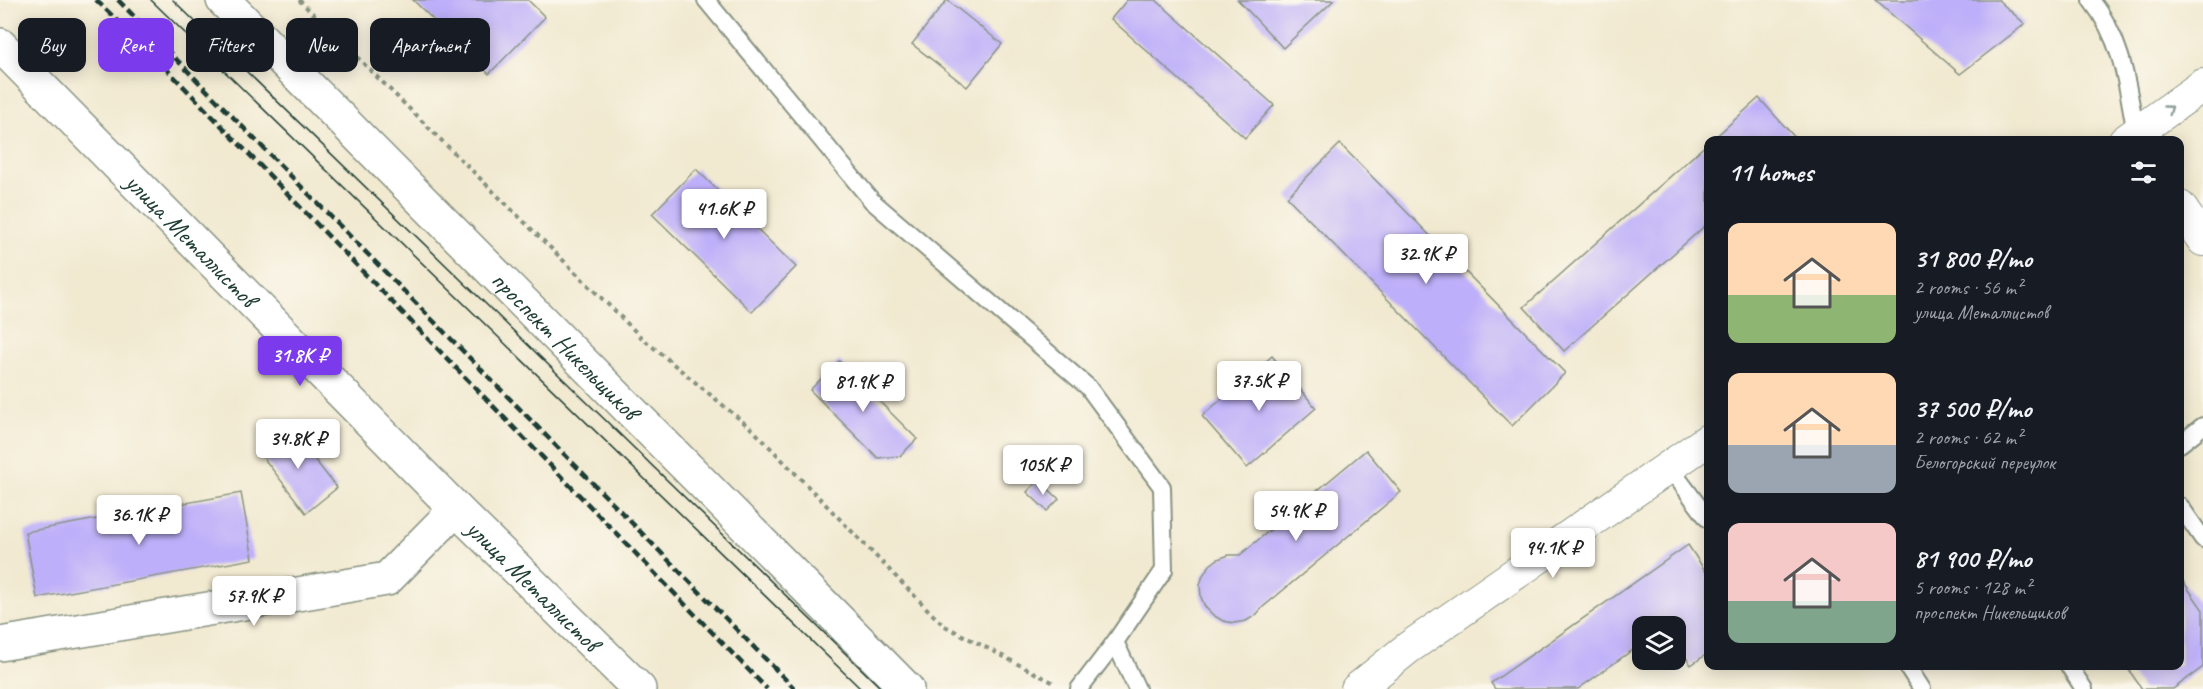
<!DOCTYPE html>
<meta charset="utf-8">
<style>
:root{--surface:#171b24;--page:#242831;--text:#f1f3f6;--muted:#9ea1a6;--accent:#7c3aed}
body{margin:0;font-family:Caveat,sans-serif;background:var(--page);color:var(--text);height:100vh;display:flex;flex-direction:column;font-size:22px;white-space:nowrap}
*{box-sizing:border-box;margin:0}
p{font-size:20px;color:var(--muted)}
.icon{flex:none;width:33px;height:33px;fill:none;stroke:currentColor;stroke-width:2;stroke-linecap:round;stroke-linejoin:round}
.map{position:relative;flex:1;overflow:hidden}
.details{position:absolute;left:1704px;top:136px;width:480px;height:534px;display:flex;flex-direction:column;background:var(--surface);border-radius:12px;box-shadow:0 3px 15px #0003}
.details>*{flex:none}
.top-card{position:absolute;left:18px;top:18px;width:570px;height:54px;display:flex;gap:12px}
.buttons{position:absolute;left:1632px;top:616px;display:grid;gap:12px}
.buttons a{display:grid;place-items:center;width:54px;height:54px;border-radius:12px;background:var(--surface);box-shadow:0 3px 15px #0003;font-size:30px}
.price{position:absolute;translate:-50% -51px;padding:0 14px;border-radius:6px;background:#fff;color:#222;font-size:20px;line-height:39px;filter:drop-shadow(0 2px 3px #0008)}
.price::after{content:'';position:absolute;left:50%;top:36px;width:18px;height:14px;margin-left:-9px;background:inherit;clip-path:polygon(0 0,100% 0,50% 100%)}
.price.on{background:var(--accent);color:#fff}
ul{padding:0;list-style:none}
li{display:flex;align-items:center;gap:18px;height:150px;padding:0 24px}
li span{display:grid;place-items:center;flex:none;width:168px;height:120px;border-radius:12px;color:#555}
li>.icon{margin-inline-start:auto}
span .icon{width:72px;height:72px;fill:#fffc;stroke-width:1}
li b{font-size:26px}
h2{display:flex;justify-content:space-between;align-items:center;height:72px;padding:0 24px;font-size:26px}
.tag{padding:0 21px;border-radius:12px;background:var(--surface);box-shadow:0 3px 15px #0003;font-size:21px;line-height:54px}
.tag.on{background:var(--accent);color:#fff}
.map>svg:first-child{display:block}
</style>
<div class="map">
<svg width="2203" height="689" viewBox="0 0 2203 689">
<rect width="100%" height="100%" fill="#fbf7ec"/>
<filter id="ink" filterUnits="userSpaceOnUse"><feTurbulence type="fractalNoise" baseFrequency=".0167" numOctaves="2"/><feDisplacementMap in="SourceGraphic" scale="12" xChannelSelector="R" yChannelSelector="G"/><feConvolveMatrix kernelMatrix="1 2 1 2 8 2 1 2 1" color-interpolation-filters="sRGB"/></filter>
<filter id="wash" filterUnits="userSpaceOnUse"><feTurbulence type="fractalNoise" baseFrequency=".008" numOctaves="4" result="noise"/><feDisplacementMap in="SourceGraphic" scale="24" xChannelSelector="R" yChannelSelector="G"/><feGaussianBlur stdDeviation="1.35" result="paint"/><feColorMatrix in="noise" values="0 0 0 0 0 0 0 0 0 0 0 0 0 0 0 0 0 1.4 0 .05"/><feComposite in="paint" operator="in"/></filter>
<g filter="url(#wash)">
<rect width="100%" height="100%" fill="#f1e9d0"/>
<g id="blocks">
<g fill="#bdaff9">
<polygon points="413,0 528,0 545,17 489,74"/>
<polygon points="947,0 1002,44 967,87 912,44"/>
<polygon points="1127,0 1156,0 1274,105 1245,138 1111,19"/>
<polygon points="1238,0 1334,0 1283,48"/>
<polygon points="1875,0 1998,0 2025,24 1960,74"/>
<polygon points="1759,98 1798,141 1711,141"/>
<polygon points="1708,143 1708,223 1564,351 1524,307"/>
<polygon points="1340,144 1565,373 1512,426 1287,197"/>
<polygon points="696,169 796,267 752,312 652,214"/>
<polygon points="1272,356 1316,408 1247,468 1202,416"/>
<polygon points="839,361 917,439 900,456 878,458 810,390"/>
<polygon points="290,428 337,488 306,513 259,452"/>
<polygon points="1366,450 1401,492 1263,607 1256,615 1246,621 1234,623 1223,621 1213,615 1205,607 1201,597 1200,585 1203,575 1210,565 1218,559 1229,555 1240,555"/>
<polygon points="1039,480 1059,499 1047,511 1027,492"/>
<polygon points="241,493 253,559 37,598 25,532"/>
<polygon points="1688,545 1708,575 1708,653 1691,665 1676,642 1676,627 1642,627 1642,643 1578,689 1495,689 1491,683"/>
<polygon points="2180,577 2203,610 2203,667 2173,689 2142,689 2126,666 2180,666"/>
</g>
</g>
</g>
<g filter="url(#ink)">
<use href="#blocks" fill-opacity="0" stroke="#889382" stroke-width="1.5"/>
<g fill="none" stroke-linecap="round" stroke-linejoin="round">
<defs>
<g id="service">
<polyline points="706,0 872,201 1088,387 1162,487 1164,570 1115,642 1079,689"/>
<path d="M2091,0C2123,41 2127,84 2136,134"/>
<polyline points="2180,444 2203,426"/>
<polyline points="1670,468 1708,519"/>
<polyline points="2180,506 2203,539"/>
<polyline points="1115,642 1137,689"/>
<polyline points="1907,666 1922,689"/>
<polyline points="2069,666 2084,689"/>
</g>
<g id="minor">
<polyline points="2125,141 2203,85"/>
<polyline points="2180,207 2203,240"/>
<polyline points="1357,689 1408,648 1708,440"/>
</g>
<polyline id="tertiary" points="0,644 387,579 456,509"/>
<g id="secondary">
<path id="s1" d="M0,45L456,509L639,689"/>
</g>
<g id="primary">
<path id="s2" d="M223,0L907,689"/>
</g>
</defs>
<use href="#service" stroke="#889382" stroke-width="20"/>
<use href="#minor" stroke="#889382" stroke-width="34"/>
<use href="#tertiary" stroke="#889382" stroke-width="36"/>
<use href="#secondary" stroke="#889382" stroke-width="36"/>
<use href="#primary" stroke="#889382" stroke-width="36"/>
<polyline stroke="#889382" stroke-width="4" stroke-dasharray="4.5 4.5" stroke-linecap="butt" points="299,0 642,338 754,431 943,625 1056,684"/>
<use href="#service" stroke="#fff" stroke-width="16"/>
<use href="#minor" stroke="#fff" stroke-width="32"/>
<use href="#tertiary" stroke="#fff" stroke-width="33"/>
<use href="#secondary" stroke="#fff" stroke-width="33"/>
<use href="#primary" stroke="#fff" stroke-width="33"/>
<g stroke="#1f3d34" stroke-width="1.5">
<polyline points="151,0 861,689"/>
<polyline points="173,0 882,689"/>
</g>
<g stroke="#1f3d34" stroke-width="4.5" stroke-dasharray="9 4.5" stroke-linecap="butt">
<polyline points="96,0 153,55 767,689"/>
<polyline points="118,0 795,689"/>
</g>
</g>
<defs><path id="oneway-chevron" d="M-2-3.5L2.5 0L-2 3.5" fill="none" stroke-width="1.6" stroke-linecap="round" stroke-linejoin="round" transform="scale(1.5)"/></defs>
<use stroke="#8f9e9a" href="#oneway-chevron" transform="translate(2169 109) rotate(-36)"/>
</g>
<g text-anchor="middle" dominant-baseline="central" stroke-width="5" stroke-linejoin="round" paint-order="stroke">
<g font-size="26" fill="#1f3d34" stroke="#fbf7ec">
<text stroke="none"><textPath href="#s1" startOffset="273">улица Металлистов</textPath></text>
<text stroke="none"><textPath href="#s2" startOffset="486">проспект Никельщиков</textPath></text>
<text stroke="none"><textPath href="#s1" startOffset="759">улица Металлистов</textPath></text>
</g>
</g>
</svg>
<div class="buttons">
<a><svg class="icon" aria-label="layers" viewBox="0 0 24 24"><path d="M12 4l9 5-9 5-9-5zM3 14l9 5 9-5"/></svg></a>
</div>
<b class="price" style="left:724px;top:240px">41.6K ₽</b>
<b class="price" style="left:1426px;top:285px">32.9K ₽</b>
<b class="price on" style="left:300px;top:387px">31.8K ₽</b>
<b class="price" style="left:1259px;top:412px">37.5K ₽</b>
<b class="price" style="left:863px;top:413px">81.9K ₽</b>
<b class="price" style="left:298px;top:470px">34.8K ₽</b>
<b class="price" style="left:1043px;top:496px">105K ₽</b>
<b class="price" style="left:1296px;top:542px">54.9K ₽</b>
<b class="price" style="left:139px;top:546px">36.1K ₽</b>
<b class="price" style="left:1553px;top:579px">94.1K ₽</b>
<b class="price" style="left:254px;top:627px">57.9K ₽</b>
<div class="top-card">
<a class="tag">Buy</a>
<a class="tag on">Rent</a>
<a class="tag">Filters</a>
<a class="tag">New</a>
<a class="tag">Apartment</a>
</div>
<section class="details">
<h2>11 homes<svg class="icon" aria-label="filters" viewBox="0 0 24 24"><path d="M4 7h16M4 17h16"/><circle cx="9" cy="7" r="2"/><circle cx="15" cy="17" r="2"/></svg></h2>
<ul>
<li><span style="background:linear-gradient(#ffd9b3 60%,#8fb573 0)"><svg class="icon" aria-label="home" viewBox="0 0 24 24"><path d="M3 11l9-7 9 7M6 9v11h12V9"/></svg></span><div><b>31 800 ₽/mo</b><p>2 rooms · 56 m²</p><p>улица Металлистов</p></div></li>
<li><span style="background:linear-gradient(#ffd9b3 60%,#9aa5b1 0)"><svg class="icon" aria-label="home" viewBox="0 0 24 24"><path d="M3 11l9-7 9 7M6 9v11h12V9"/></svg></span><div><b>37 500 ₽/mo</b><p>2 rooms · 62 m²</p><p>Белогорский переулок</p></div></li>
<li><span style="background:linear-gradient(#f6c9c9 65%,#7fa58c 0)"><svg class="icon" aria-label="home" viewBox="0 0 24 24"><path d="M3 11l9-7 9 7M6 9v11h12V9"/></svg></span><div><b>81 900 ₽/mo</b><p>5 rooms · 128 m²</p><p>проспект Никельщиков</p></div></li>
</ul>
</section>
</div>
